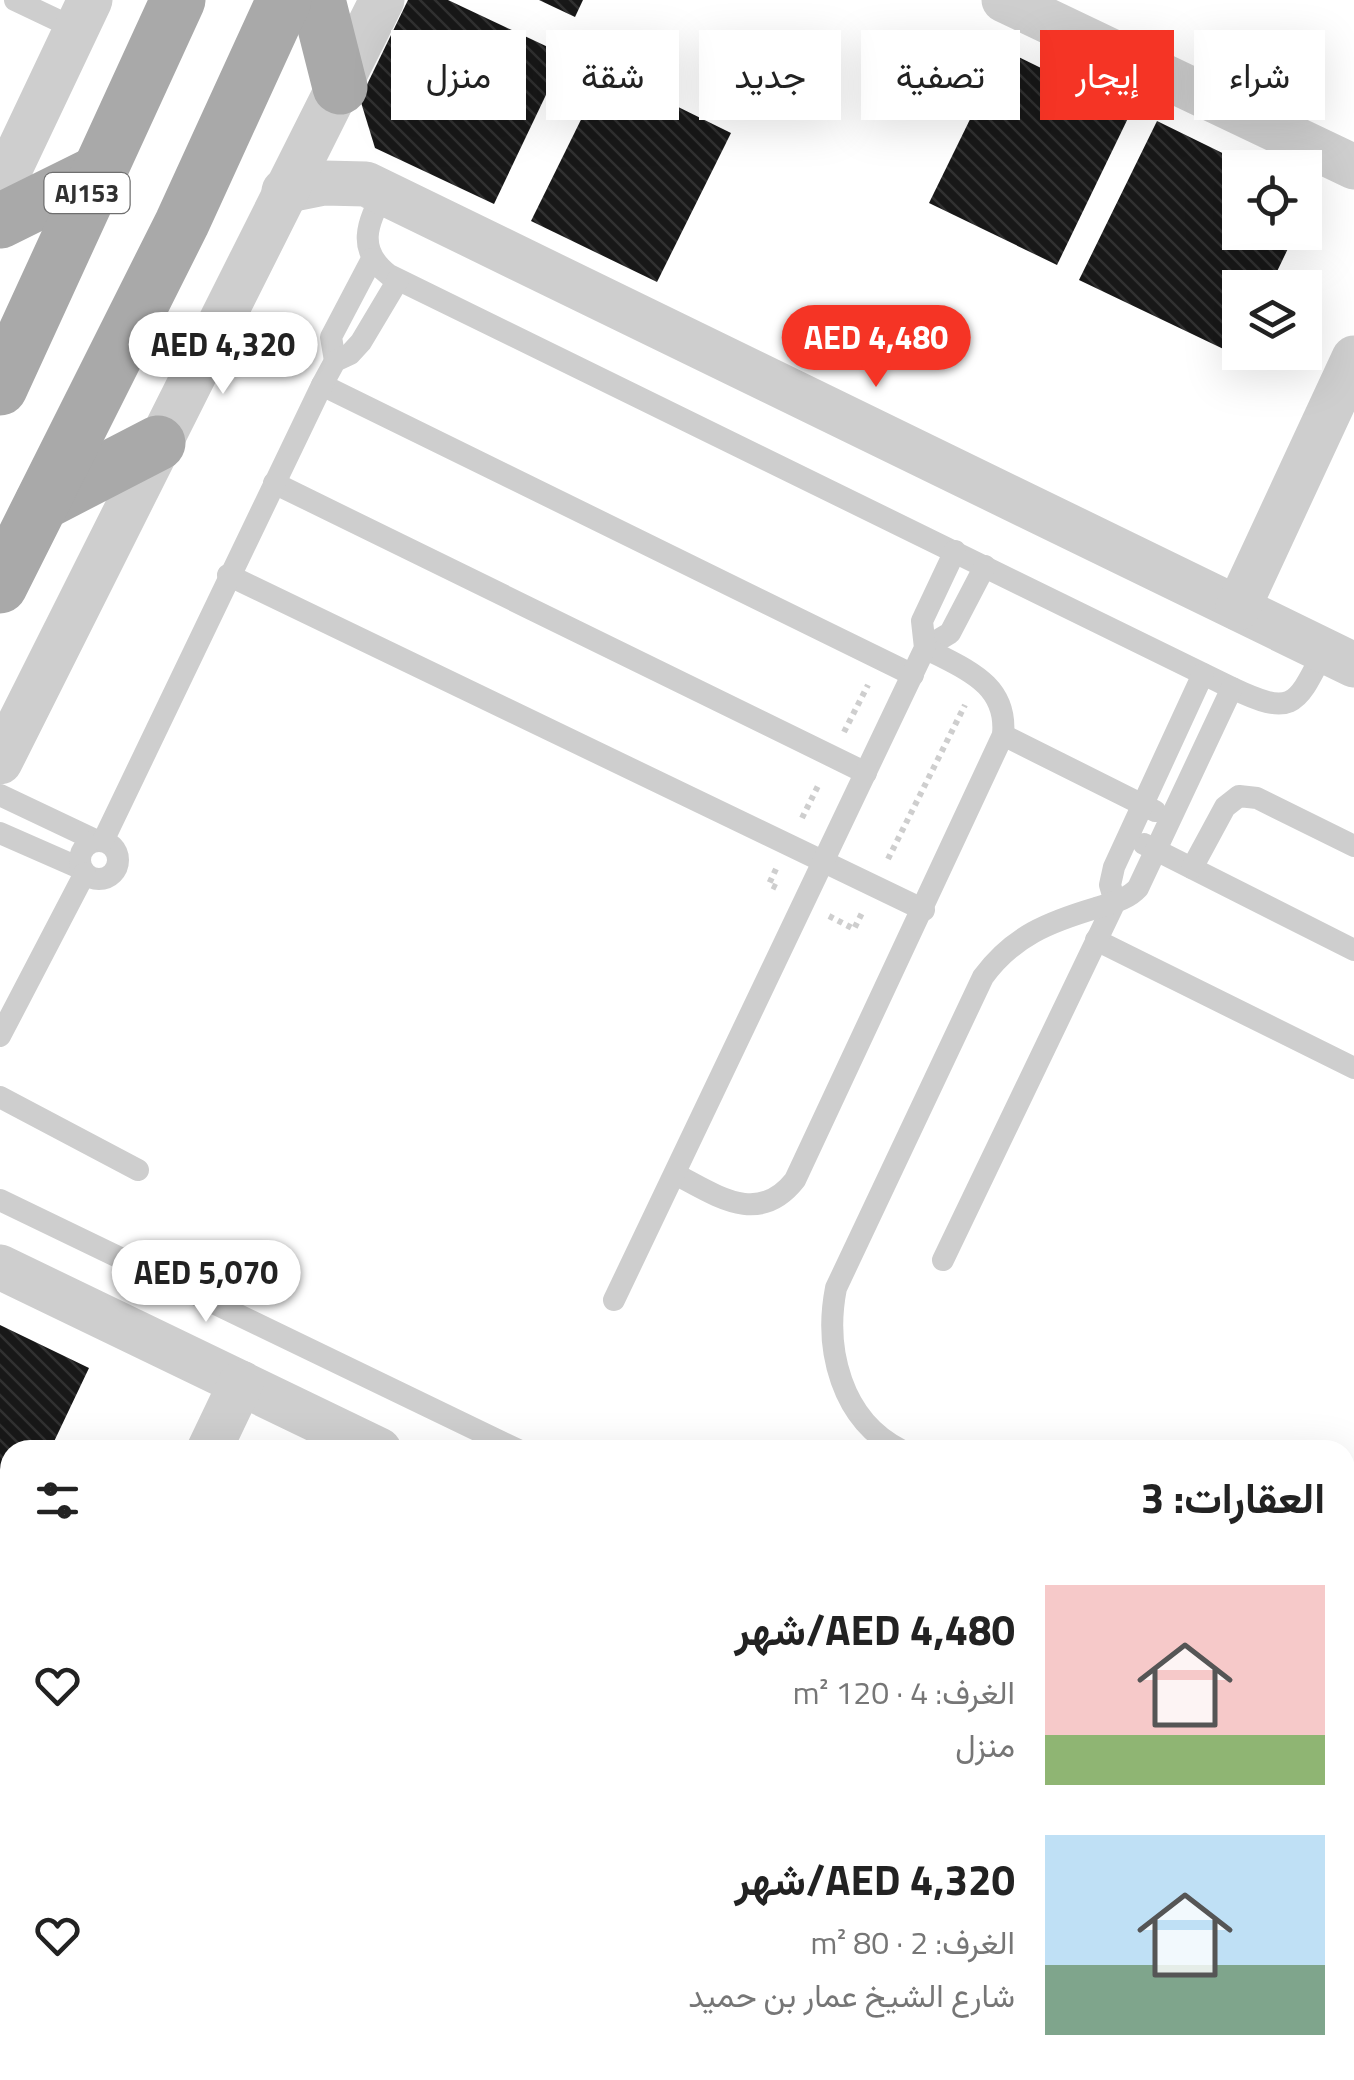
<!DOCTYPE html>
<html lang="ar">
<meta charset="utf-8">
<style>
:root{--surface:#fff;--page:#f6f6f6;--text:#222;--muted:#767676;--accent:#f53425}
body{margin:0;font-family:"Titillium Web",Vazirmatn,sans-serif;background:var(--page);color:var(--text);direction:rtl;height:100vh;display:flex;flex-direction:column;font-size:38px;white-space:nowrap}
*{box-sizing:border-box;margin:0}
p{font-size:32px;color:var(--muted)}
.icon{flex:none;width:55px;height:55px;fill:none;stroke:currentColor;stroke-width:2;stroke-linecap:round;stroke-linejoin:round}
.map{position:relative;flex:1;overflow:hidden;direction:ltr}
.sheet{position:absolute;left:0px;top:1440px;width:1355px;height:640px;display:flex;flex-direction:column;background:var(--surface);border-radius:30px 30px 0 0;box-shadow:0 10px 40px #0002;direction:rtl}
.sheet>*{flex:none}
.banner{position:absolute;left:30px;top:30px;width:1295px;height:90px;direction:rtl;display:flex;gap:20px}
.fabs{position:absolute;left:1222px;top:150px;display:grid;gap:20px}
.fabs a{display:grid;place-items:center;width:100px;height:100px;border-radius:0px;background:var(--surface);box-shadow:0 10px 40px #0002;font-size:50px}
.price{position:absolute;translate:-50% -85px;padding:0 22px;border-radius:35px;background:#fff;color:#222;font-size:32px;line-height:65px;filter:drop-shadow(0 2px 5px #0008)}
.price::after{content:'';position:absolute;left:50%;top:60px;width:30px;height:22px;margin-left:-15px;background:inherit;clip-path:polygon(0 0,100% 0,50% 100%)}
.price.current{background:var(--accent);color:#fff}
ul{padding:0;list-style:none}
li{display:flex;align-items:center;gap:30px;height:250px;padding:0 30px}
li span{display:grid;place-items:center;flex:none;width:280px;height:200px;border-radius:0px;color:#555}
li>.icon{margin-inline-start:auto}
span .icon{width:120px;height:120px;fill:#fffc;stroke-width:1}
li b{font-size:42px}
h2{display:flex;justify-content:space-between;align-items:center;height:120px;padding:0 30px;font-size:42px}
.chip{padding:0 35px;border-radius:0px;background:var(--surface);box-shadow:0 10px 40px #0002;font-size:35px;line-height:90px}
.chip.current{background:var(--accent);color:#fff}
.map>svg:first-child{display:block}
</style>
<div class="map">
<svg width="1354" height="2080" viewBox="0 0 1354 2080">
<defs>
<pattern id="building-back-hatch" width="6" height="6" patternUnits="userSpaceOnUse" patternTransform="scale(2.5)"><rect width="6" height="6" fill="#181818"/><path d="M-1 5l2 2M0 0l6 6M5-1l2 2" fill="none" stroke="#313131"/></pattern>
</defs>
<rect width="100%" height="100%" fill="#fff"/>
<g fill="url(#building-back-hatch)">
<polygon points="408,0 448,0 565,55 494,204 375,148 360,99"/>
<polygon points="539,0 583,0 575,17"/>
<polygon points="1004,50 1131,112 1057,265 929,203"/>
<polygon points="605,71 731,133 657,282 531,221"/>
<polygon points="1157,121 1253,168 1240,168 1240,232 1296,232 1269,288 1240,288 1240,348 1236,355 1079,280"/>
<polygon points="0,1325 89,1368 50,1450 10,1450 8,1536 0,1532"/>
<polygon points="0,1955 10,1960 10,2070 101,2070 96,2080 0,2080"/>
<polygon points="141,2070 239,2070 258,2080 136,2080"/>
</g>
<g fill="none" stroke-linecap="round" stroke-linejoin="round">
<g stroke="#cecece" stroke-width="6" stroke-dasharray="5 5" stroke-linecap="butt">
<polyline points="844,732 868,685"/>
<polyline points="802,818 819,784"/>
<polyline points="888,859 965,705"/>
<polyline points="776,869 769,884 779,889"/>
<polyline points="829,916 854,929 863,911"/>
</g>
<g stroke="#cecece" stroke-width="22">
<polyline points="15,0 76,29"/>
<path d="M384,192C367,223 356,250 389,275L1232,688C1293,717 1296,706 1324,651"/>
<polyline points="335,361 331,337 372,259"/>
<polyline points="322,385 913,675"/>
<polyline points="274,483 866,773"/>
<polyline points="228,575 924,910"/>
<polyline points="925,648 950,633 985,566"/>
<polyline points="1003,735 1155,811"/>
<polyline points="0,795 97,841"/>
<polyline points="0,833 82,869"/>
<circle cx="99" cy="860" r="19"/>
<polyline points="103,841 322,385 335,361 350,354 361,342 398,280"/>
<polyline points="1144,844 1354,950"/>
<polyline points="1192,868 1225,807 1239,796 1257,798 1354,846"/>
<polyline points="1096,940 1354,1068"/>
<polyline points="0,1036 85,873"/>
<polyline points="0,1097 138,1170"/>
<path d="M675,1174C716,1195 758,1227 795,1180L1003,735C1008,683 964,669 925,648"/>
<polyline points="0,1200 518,1450"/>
<polyline points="943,1260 1115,902 1110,885 1114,867 1203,674"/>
<polyline points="614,1300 925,648 922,621 955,551"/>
<path d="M901,1450C841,1420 824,1349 836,1288L983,977C1013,936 1049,922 1096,908C1111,903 1127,900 1138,888L1232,688"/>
<polyline points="1345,1587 1354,1582"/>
<polyline points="0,1642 10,1647"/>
<polyline points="1345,1669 1354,1674"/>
<polyline points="0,1754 10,1759"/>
<polyline points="1345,1849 1354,1853"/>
<polyline points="514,2080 519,2070"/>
</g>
<g stroke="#cecece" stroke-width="45">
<polyline points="1004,0 1354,167"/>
<polyline points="0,190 90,0"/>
<polyline points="284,191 324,183 366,184 1354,665"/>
<polyline points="1238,608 1354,358"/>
<polyline points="0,762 382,0"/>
<polyline points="0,1267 379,1450"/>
<polyline points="209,1450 241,1383"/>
<polyline points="0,1882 10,1861"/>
<polyline points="1345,1913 1354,1917"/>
<polyline points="650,2070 671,2080"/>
<polyline points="414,2080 419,2070"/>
</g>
<g stroke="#a9a9a9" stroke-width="55">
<polyline points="318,0 340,87"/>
<polyline points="0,221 97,173"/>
<polyline points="0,388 178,0"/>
<polyline points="42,503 158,443"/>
<polyline points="0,586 182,223 284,0"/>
</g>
</g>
<g text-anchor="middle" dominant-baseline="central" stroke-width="10" stroke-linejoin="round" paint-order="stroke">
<rect fill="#fff" stroke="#6f6f6f" stroke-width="2.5" x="44.5" y="173" width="85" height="40" rx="8"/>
<g font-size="25" font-weight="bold" fill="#313131">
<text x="87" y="193">AJ153</text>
</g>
</g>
</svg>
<div class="fabs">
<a><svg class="icon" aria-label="locate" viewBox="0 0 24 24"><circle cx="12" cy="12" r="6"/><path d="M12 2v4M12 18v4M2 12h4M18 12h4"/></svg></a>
<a><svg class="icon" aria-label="layers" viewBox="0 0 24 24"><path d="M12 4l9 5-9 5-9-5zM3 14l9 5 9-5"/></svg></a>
</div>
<b class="price current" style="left:876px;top:390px">AED 4,480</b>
<b class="price" style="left:223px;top:397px">AED 4,320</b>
<b class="price" style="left:206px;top:1325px">AED 5,070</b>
<div class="banner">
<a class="chip">شراء</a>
<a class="chip current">إيجار</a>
<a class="chip">تصفية</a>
<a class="chip">جديد</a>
<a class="chip">شقة</a>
<a class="chip">منزل</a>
</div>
<section class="sheet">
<h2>العقارات: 3<svg class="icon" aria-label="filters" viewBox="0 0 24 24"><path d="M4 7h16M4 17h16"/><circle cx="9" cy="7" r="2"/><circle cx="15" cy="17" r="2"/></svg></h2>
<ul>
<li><span style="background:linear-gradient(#f6c9c9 75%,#8fb573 0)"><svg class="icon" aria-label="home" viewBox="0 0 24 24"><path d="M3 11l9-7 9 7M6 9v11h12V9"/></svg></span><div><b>AED 4,480/شهر</b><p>الغرف: 4 · 120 m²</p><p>منزل</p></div><svg class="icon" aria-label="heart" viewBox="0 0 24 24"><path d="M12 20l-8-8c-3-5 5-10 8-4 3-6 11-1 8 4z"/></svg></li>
<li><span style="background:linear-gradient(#bfe0f5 65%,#7fa58c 0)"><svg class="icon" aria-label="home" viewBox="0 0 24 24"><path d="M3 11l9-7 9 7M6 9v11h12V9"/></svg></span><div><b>AED 4,320/شهر</b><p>الغرف: 2 · 80 m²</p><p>شارع الشيخ عمار بن حميد</p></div><svg class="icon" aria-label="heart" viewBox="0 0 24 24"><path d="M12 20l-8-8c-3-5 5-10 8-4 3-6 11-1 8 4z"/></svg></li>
</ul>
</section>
</div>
